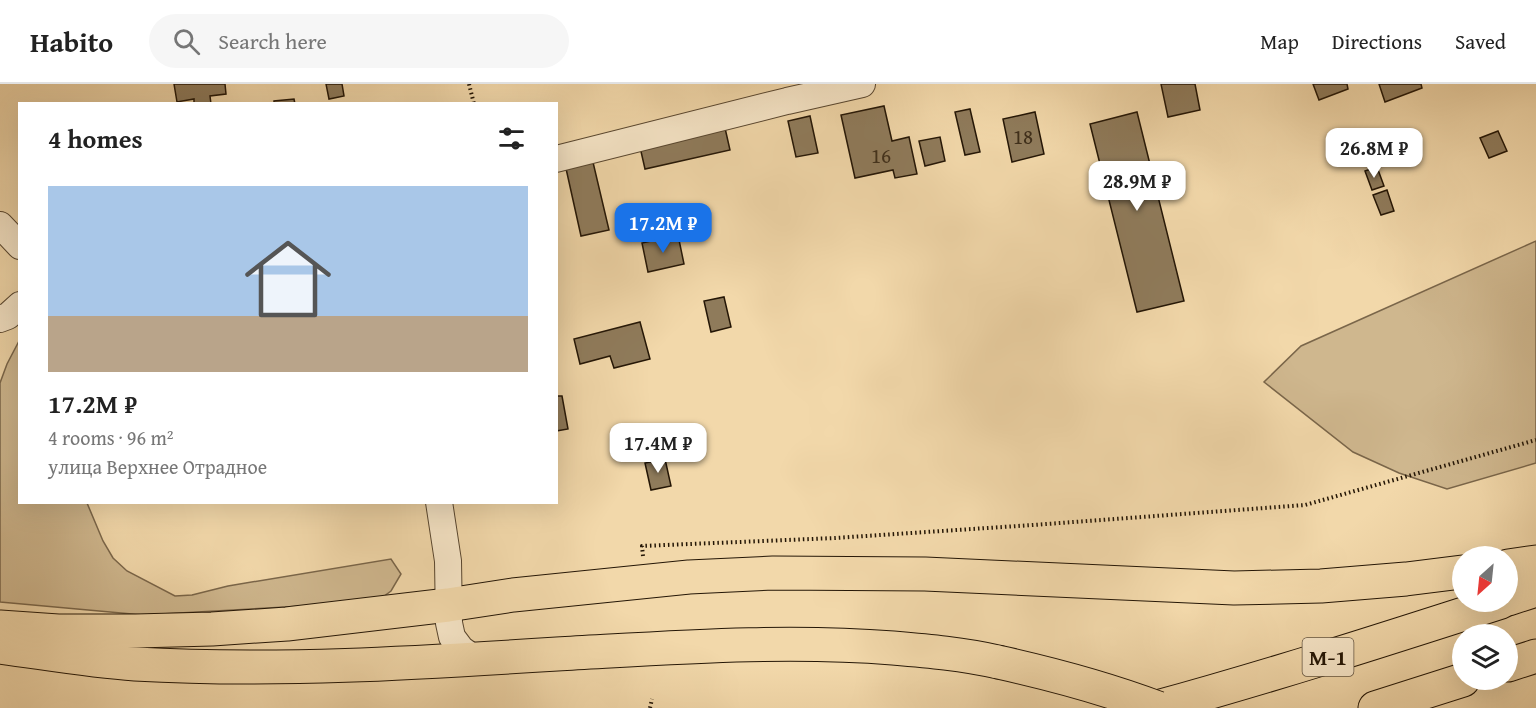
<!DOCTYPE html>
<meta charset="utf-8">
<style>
:root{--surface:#fff;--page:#f6f6f6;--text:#222;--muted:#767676;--line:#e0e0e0;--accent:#1a73e8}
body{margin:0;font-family:"Gentium Book Plus",serif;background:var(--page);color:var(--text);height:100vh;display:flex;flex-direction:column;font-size:22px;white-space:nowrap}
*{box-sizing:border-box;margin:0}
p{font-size:20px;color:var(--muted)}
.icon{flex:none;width:33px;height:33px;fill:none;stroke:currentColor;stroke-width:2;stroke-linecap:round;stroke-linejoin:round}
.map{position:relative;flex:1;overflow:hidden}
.side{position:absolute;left:18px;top:18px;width:540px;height:402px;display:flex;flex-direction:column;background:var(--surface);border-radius:0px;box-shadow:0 6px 24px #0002}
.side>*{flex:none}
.needle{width:39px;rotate:207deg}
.buttons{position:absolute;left:1452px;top:462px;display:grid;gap:12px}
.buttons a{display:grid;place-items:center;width:66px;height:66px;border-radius:50%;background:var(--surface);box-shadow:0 6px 24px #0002;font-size:30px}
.price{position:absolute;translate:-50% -51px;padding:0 14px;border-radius:12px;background:#fff;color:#222;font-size:20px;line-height:39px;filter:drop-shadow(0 2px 3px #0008)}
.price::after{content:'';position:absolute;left:50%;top:36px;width:18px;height:14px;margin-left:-9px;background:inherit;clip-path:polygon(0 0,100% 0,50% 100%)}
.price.selected{background:var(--accent);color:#fff}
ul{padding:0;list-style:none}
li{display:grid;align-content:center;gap:12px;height:318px;padding:0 30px}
li span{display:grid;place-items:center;height:186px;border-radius:0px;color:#555}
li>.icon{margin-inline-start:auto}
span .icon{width:108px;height:108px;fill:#fffc;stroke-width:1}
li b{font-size:26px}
h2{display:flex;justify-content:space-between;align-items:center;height:72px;padding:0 30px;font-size:26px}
header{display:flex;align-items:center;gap:36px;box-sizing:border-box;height:84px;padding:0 30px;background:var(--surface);border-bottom:2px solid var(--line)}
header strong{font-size:28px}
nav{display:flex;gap:33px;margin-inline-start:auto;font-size:21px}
.search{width:420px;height:54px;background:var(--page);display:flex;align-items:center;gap:15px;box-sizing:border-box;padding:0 21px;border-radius:33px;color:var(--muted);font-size:22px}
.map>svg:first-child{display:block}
</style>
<header>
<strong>Habito</strong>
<div class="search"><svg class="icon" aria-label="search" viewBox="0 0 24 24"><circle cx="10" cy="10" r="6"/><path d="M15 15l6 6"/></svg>Search here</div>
<nav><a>Map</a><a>Directions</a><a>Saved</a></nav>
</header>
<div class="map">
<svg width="1536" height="624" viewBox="0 0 1536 624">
<rect width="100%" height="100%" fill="#f2d8aa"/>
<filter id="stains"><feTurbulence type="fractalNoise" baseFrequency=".00333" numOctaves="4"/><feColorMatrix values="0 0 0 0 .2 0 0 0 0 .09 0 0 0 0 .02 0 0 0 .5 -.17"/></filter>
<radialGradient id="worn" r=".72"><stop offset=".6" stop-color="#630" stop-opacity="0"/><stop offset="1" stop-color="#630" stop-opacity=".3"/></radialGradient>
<g fill="#cfb78e" stroke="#7a664a" stroke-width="1.5">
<polygon points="1536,157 1536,379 1447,405 1399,389 1353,368 1264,298 1301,262"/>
<polygon points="19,257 20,418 87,419 103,457 113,474 127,487 175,512 192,511 228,502 391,475 401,490 391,507 376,518 143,531 0,518 0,299 7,280"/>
</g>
<g fill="#8f7b5b" stroke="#241606" stroke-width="1.5">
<polygon points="174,0 225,0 226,10 210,12 211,20 194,20 194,15 177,18"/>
<polygon points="326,0 342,0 344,12 329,15"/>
<polygon points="1161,0 1195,0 1200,26 1168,33"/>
<polygon points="1313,0 1347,0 1348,5 1319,16"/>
<polygon points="1379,0 1421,0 1422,4 1385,18"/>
<polygon points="294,15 295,20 274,20 274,17"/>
<polygon points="884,22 892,57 909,53 917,90 895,94 893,86 855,94 841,31"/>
<polygon points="970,25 980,68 965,71 955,28"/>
<polygon points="1035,28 1044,70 1012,78 1003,35"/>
<polygon points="1137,28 1184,217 1137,228 1090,40"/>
<polygon points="810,32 818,69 796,73 788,37"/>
<polygon points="725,44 730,66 645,85 640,63"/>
<polygon points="1498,47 1507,67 1489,74 1480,54"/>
<polygon points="940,53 945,77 925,82 919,57"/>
<polygon points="592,74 609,146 581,152 565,80"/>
<polygon points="1377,83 1384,102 1372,106 1365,87"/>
<polygon points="1387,106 1394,127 1381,131 1373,111"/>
<polygon points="678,151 684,180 648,188 642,159"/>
<polygon points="724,213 731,243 711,248 704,217"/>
<polygon points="640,238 650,275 614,284 610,272 580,280 574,255"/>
<polygon points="556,312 562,312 568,345 556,347"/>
<polygon points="665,375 671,402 651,406 645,379"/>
</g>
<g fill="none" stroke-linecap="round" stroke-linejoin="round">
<defs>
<g id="minor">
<polyline points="556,75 787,17 862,0"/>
<polyline points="0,141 20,162"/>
<polyline points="0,235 8,232 20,221"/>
<polyline points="439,418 448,477 449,539 452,553 461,565 475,575"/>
</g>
<g id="major">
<polyline points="1508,482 1536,478"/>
<polyline points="0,543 58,547 136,547 212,545 287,540 448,521 513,511 689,493 773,489 925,490 1234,504 1321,502 1406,495 1462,488"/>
<path d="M0,563C45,569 90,577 135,580C275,588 416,579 557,570C669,564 781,555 893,564C928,567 963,570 998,578"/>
</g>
<g id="highway">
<polyline points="1508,515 1536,506"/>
<polyline points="1508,581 1536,572"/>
<path d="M1154,624C1271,592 1386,555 1501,518"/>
<polyline points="1375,624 1463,596"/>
</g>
</defs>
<use href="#minor" stroke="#58462f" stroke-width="28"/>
<use href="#major" stroke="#241606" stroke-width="35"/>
<use href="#highway" stroke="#241606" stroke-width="35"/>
<g stroke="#241606" stroke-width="4" stroke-dasharray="1.5 3" stroke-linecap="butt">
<polyline points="469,0 474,20"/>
<polyline points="643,472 642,462 835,454 1033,441 1305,421 1536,356"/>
<polyline points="650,624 652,615"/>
</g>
<use href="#minor" stroke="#f7e6c8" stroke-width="26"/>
<use href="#major" stroke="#f2d8aa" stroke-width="33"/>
<use href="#highway" stroke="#f2d8aa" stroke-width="33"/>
<defs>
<path id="major-bridge" d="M998,578C1052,590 1105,604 1158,624"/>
</defs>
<use href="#major-bridge" stroke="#241606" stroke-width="35" stroke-linecap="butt"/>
<use href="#major-bridge" stroke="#f2d8aa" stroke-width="33"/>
</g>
<g text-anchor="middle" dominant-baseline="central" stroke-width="4.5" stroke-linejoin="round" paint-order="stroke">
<g font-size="21" fill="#3f2f1b">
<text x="1023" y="52">18</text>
<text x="881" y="71">16</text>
</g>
<rect fill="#f7e6c8" stroke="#635440" stroke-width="1.5" x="1302.5" y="554" width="51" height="38" rx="4.5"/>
<g font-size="22" font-weight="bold" fill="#241606">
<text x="1328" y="573">М-1</text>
</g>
</g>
<rect width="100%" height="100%" filter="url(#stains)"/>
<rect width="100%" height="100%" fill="url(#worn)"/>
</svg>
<div class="buttons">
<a><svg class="needle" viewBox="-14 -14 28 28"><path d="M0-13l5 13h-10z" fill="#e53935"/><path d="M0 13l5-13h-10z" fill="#767676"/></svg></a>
<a><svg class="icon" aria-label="layers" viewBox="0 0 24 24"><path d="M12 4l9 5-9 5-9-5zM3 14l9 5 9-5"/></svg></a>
</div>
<b class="price" style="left:1374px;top:95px">26.8M ₽</b>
<b class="price" style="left:1137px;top:128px">28.9M ₽</b>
<b class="price selected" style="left:663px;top:170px">17.2M ₽</b>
<b class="price" style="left:658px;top:390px">17.4M ₽</b>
<section class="side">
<h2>4 homes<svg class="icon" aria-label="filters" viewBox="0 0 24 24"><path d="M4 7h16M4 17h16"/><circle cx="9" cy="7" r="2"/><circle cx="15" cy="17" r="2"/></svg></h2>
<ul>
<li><span style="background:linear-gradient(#a9c7e8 70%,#b9a48a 0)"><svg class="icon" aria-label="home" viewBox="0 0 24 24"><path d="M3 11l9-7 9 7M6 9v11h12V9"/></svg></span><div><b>17.2M ₽</b><p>4 rooms · 96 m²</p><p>улица Верхнее Отрадное</p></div></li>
</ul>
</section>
</div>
